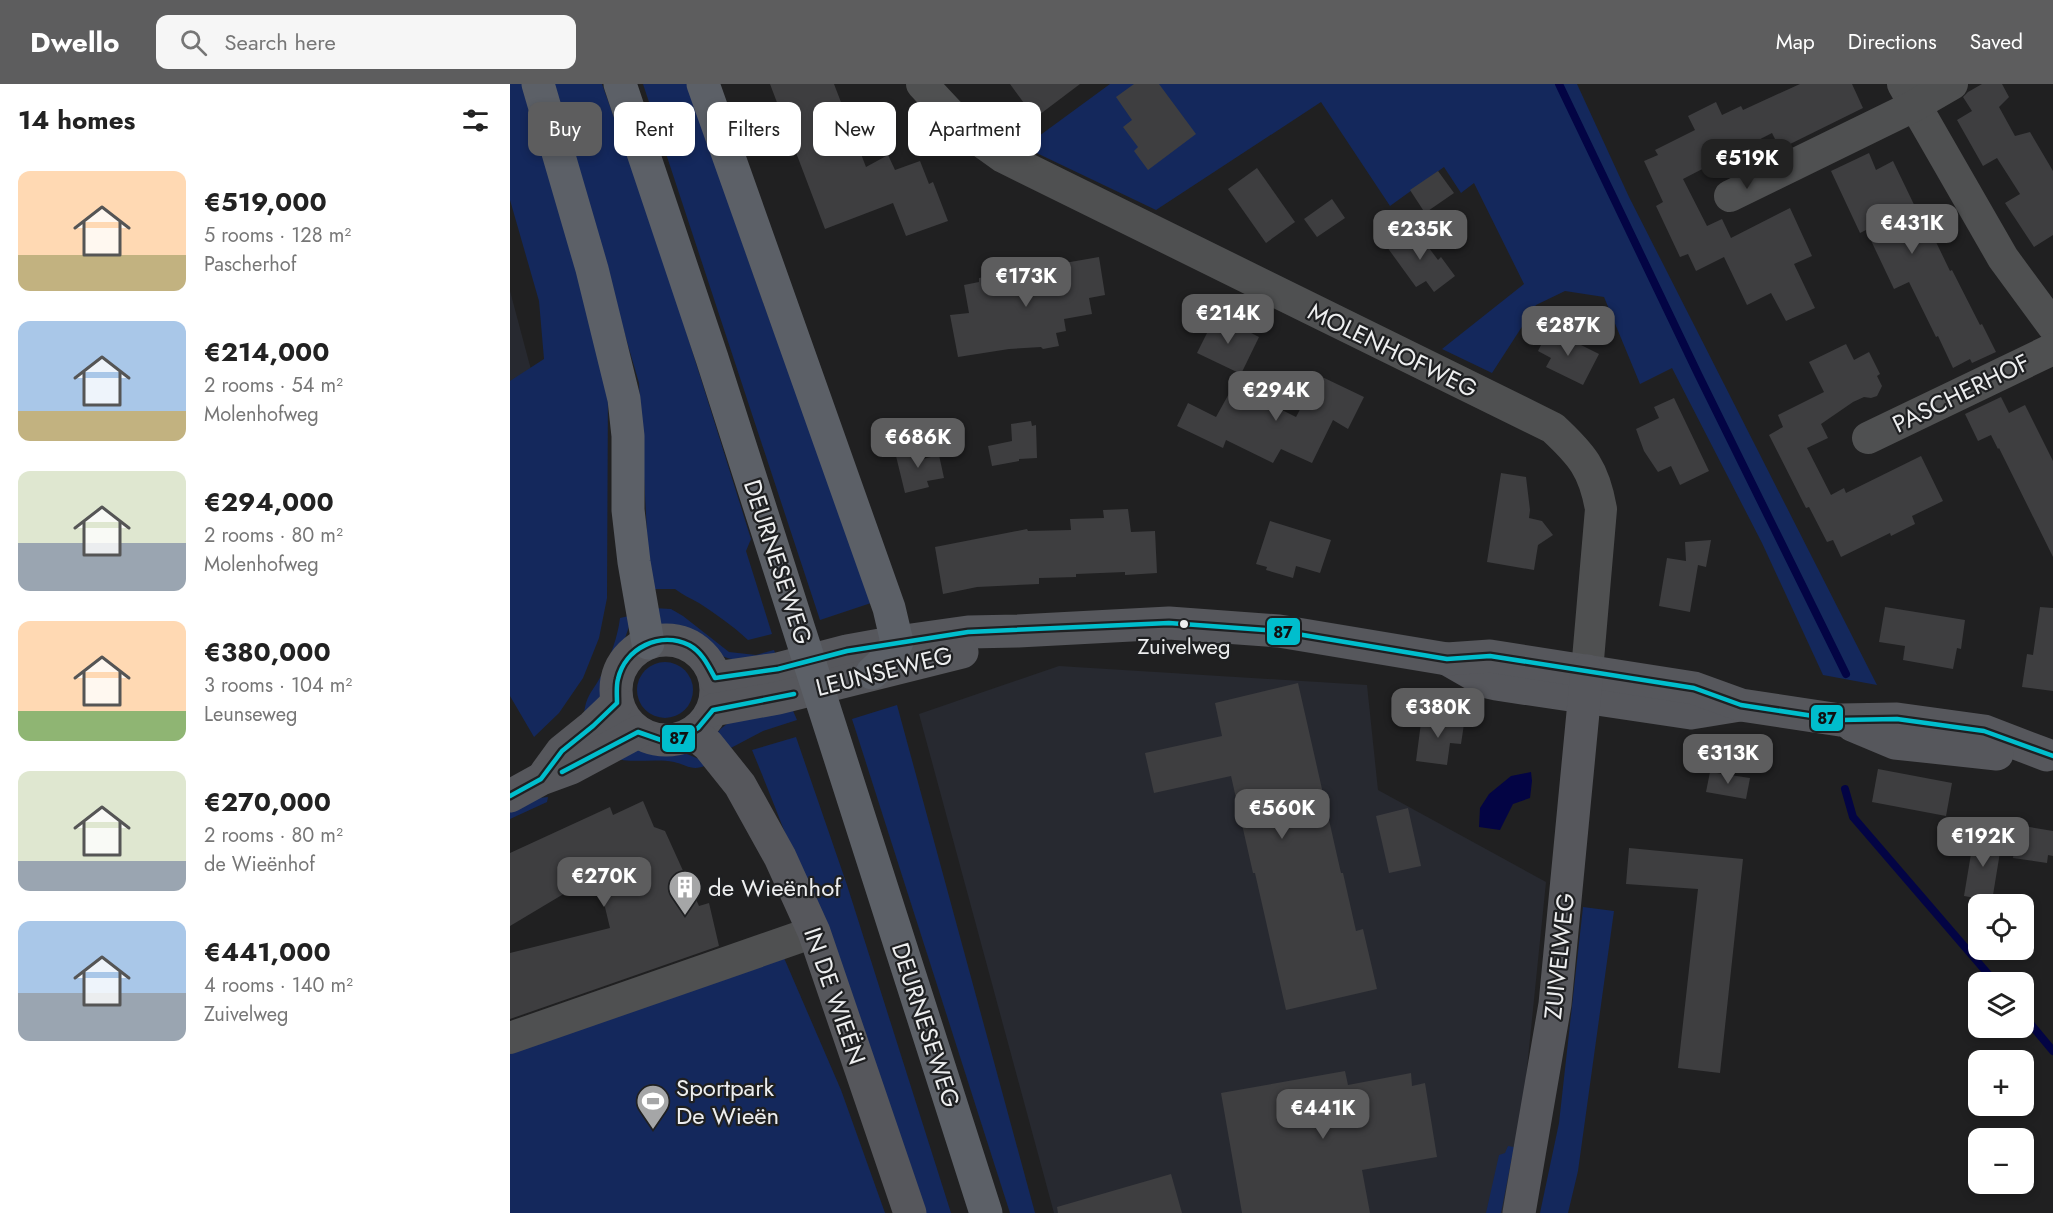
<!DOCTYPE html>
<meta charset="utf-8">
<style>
:root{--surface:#fff;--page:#f6f6f6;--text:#222;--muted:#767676;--accent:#5d5d5e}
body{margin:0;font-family:Jost,sans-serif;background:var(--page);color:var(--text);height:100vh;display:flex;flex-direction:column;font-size:22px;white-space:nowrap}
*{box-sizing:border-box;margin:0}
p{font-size:20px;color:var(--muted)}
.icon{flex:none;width:33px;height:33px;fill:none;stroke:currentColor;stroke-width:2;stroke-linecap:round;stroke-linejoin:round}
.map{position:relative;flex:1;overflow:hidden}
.drawer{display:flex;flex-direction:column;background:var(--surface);width:510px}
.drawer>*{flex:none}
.guide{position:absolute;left:18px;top:18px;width:570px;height:54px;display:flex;gap:12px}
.fabs{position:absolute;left:1458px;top:810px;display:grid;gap:12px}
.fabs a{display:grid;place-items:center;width:66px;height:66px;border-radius:12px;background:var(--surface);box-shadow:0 3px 9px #0003;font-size:30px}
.price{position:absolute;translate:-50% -51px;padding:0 14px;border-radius:12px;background:var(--accent);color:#fff;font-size:20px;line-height:39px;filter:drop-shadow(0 2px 3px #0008)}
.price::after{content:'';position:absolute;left:50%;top:36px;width:18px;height:14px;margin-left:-9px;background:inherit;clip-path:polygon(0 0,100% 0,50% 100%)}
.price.selected{background:#222;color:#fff}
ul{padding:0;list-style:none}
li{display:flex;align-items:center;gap:18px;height:150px;padding:0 18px}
li span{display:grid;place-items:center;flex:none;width:168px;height:120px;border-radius:12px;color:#555}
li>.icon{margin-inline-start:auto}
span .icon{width:72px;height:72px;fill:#fffc;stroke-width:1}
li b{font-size:26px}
h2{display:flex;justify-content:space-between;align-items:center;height:72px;padding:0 18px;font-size:26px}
.chip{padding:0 21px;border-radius:12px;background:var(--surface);box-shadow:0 3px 9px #0003;font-size:21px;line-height:54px}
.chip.selected{background:var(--accent);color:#fff}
header{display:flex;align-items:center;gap:36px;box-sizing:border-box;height:84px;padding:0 30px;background:var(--accent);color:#fff}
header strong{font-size:28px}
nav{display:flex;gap:33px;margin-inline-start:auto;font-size:21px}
.search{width:420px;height:54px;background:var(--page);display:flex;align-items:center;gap:15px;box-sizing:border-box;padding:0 21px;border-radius:12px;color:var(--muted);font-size:22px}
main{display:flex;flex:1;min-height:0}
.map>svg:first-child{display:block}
</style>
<header>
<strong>Dwello</strong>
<div class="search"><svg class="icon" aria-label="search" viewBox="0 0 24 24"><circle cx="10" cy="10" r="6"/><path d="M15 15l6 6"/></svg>Search here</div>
<nav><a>Map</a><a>Directions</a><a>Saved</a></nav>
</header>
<main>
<section class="drawer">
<h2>14 homes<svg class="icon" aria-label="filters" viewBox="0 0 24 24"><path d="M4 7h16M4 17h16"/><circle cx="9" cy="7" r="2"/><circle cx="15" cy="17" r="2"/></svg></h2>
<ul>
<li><span style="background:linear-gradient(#ffd9b3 70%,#c2b280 0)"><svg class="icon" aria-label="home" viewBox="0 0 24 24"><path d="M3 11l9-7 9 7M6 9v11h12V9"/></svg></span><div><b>€519,000</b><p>5 rooms · 128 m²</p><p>Pascherhof</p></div></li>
<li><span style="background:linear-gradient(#a9c7e8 75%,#c2b280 0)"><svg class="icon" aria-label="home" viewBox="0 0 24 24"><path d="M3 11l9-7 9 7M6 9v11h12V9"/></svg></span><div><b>€214,000</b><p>2 rooms · 54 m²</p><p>Molenhofweg</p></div></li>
<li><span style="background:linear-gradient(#dfe7d0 60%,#9aa5b1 0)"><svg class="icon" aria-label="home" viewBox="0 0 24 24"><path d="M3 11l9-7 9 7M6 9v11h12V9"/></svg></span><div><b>€294,000</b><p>2 rooms · 80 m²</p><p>Molenhofweg</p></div></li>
<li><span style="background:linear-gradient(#ffd9b3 75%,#8fb573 0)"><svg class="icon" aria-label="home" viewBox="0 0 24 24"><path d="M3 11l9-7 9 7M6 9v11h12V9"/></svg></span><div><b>€380,000</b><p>3 rooms · 104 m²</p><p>Leunseweg</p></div></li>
<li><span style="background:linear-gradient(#dfe7d0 75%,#9aa5b1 0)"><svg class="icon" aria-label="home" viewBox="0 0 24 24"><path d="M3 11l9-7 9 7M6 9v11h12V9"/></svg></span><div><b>€270,000</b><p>2 rooms · 80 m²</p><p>de Wieënhof</p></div></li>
<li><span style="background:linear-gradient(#a9c7e8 60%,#9aa5b1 0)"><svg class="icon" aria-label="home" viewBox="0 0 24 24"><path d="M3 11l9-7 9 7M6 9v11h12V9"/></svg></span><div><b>€441,000</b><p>4 rooms · 140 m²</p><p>Zuivelweg</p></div></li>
</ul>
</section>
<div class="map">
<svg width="1543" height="1129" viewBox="0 0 1543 1129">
<rect width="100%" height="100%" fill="#202021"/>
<g fill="#272930">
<polygon points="0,207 24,297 0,312"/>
<polygon points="549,582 857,601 868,706 1036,798 1011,1043 993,1129 544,1129 409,630"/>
</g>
<g fill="#14285c">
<polygon points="0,0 15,0 98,300 97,514 89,554 73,594 49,629 24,653 0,612 0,297 34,275 29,217 0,116"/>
<path d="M42,0H92L146,151L241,455L236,467L262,550L238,556C223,542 206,530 189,519C180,514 173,511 165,505H140L129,299Z"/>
<polygon points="133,0 177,0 252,215 360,512 361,519 310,536"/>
<polygon points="600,0 1067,0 1119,113 1367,601 1313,591 1252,459 1162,284 1130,300 1094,213 1055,207 1026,221 982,289 932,265 1014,200 964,99 951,109 934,83 880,122 811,18 646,126 514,63"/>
<path d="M143,524L161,525L173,532L219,568L246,571L264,566L268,577C244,579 221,579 200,566C194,562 189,555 183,550C174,543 159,543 147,543Z"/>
<path d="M123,531L113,560L99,579L94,606L86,626L74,633C75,611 83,608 92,590C100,574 108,552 110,534Z"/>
<circle cx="155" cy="606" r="28"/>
<polygon points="387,621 525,1129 500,1129 342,635"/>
<path d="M281,622L287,636L253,647L217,666L207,649C222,629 258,628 281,622Z"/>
<path d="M286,653L337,801L441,1129H410C356,974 305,818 242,666Z"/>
<path d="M124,665L177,670L196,678V681C183,688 177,681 164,678C146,674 119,680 104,674Z"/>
<polygon points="38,713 37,718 0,735 0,728 29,714"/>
<polygon points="1073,823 1104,827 1068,1087 1058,1129 1030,1129 1049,1039"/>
<polygon points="271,867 331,1006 375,1129 0,1129 0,963"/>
<polygon points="998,1062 1004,1063 991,1129 976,1129 989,1071 995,1069"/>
</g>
<polygon fill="#030444" points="1021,688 1022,697 1020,714 1003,720 990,746 969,743 970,724 979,710 1001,692"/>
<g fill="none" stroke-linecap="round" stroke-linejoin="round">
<g stroke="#030444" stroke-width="8">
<polyline points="1049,0 1188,290 1336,590"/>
<polyline points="1335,705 1343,733 1485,898"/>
<polyline points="1514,932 1543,967"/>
</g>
</g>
<g fill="#3e3e40">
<polygon points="260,0 324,0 356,83 378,71 385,86 410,77 419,100 423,98 438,137 396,152 383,119 315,145"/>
<polygon points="500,0 570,0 525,34"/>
<polygon points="624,0 649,0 686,50 638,86 624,67 628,63 613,43 622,36 606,13"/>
<polygon points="1290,0 1342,0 1353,24 1270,65 1262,49 1173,95 1197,142 1212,135 1221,154 1280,124 1302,172 1284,180 1305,224 1276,237 1261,209 1237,221 1214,173 1186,187 1178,170 1170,173 1146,122 1153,118 1134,77 1148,71 1145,66 1185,46 1178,32 1206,18 1212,31 1231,22 1233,26"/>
<polygon points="1472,0 1492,0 1499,13 1489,23 1505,52 1520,48 1543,87 1543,151 1524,163 1495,119 1510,110 1487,74 1473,82 1447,36 1462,27 1453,13 1458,8"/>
<polygon points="1359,69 1366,86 1383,77 1410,133 1413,131 1440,187 1442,186 1470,241 1472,240 1486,268 1462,279 1460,275 1443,284 1428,252 1426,253 1399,198 1384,205 1356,146 1350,149 1321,87"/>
<polygon points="747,84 785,138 756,159 718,105"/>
<polygon points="928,87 944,109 915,129 900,106"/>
<polygon points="822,115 835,134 807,153 794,135"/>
<polygon points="904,144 928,176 931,173 945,192 924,208 916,197 906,203 877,163"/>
<polygon points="589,173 595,211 579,214 582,230 554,235 556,247 546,249 549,262 533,265 531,263 499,265 448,273 440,231 459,229 454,201 469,198 469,194 503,188 504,192 544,185 543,181"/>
<polygon points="706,231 749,253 731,290 687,269"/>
<polygon points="1039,245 1089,270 1073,301 1036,283 1041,274 1028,267"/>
<polygon points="1336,260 1344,276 1359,268 1370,290 1367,292 1372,302 1367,312 1361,314 1354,313 1343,318 1311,340 1318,354 1297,364 1321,411 1334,404 1336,409 1411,372 1433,417 1402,432 1405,440 1381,452 1380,449 1331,473 1323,456 1317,458 1299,423 1296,424 1259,351 1273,343 1268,331 1314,308 1299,278"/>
<polygon points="808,291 854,313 838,345 823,336 802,379 771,365 763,379 716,356 713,364 667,342 678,319 706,333 721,306 769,328 770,325 786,333"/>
<polygon points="1491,313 1499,329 1515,321 1543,377 1543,473 1489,364 1488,365 1481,351 1468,357 1455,330"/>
<polygon points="1164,314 1199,387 1170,401 1161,382 1148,388 1134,367 1126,345 1149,334 1144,323"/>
<polygon points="521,337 522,342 526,341 527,374 509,375 509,377 482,382 478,362 502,357 501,340"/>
<polygon points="410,363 413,375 429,371 434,394 417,397 419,403 395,409 385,368"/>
<polygon points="991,389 1016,393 1020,426 1019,434 1032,437 1043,451 1028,461 1024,486 977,478"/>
<polygon points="618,425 621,448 645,447 647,489 615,491 615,488 566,490 566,493 529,494 529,500 467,503 433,510 425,463 517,445 518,447 561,446 560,435 594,434 593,426"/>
<polygon points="760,437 821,456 810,489 786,482 783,494 756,486 757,483 746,480"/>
<polygon points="1201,456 1196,483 1188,481 1180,528 1149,522 1157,474 1176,477 1175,458"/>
<polygon points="1375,523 1455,536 1451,565 1447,564 1443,585 1393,576 1395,562 1369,558"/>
<polygon points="1530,523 1543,524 1543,607 1512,603 1517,570 1523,571"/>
<polygon points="788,599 831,789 833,789 846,847 853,845 867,905 776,926 745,789 743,789 721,692 644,709 635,669 712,652 705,619"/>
<polygon points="912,631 943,635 943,638 954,640 951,660 940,659 937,681 906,677"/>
<polygon points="1368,685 1442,699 1436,732 1362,718"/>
<polygon points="1200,688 1240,694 1236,715 1196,708"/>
<polygon points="133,717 144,743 155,747 189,822 199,819 209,862 0,935 0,869 100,844 87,790 0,842 0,769 100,723 103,731"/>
<polygon points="898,724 911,782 879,789 866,732"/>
<polygon points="1508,741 1543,747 1543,772 1538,771 1537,779 1503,774"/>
<polygon points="1464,752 1492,756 1482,817 1454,812"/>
<polygon points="1119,764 1233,775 1210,989 1168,984 1188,805 1116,800"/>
<polygon points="835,987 838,1001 901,989 902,1002 915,999 927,1073 852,1086 860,1129 732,1129 711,1009"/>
<polygon points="661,1090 672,1129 548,1129 547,1123"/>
</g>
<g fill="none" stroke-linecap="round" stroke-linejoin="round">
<g stroke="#4f5051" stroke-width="32">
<path d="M412,0L454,45L493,73L1043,344C1072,371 1084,385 1091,425L1077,587"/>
<polyline points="1393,0 1493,174 1543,242"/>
<polyline points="1220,112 1404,22 1442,0"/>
<polyline points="1358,354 1543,265"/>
<polyline points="0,954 304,848"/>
</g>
<g stroke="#56575c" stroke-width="33">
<circle cx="156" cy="606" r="50"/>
<polyline points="937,575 977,598 986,600 1181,629 1230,621"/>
<polyline points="205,594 268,585 337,567 387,558 458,548 508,547 659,539 769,547 937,575 980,572 1184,604 1231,621 1330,636 1387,635 1474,647 1537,671"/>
<polyline points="203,626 268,614 452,568"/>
<polyline points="1342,641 1385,659 1487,670"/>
<polyline points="183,649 198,661 230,701 270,773 304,848 400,1129"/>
<polyline points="36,689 52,667 83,642 107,619"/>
<polyline points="0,712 31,695 61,684 128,648"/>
<polyline points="1009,1129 1045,920 1077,587"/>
</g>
<g stroke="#5c6067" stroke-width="33">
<polyline points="28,0 82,185 114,315 118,352 118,426 124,478 138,559"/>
<polyline points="110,0 202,274 476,1129"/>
<polyline points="193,0 379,524 387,558 378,574 362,589"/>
</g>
<defs>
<g id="bus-1">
<polyline points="52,688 128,648 151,656 170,654 188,644 203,626 284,610"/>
<path d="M0,712L31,695L52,667L83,642L107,619C107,611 106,602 108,595C115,564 150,547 179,561C192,568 198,581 205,594L268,585L337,567L458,548L659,539L769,547L937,575L980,572L1184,604L1231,621L1330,636L1387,635L1474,647L1543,672"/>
</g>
</defs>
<use href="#bus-1" stroke="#1f2022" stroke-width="9"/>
<use href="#bus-1" stroke="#00becd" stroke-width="4.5"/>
</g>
<defs>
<symbol id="building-pin" viewBox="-11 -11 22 30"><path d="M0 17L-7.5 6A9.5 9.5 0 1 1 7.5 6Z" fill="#a5a6a7" stroke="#1f2022"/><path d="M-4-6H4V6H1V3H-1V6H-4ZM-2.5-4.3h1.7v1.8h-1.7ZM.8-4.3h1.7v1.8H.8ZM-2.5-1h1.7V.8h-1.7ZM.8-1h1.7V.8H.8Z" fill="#fff"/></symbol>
<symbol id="stadium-pin" viewBox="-11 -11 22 30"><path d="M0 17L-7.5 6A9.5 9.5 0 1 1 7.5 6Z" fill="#a5a6a7" stroke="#1f2022"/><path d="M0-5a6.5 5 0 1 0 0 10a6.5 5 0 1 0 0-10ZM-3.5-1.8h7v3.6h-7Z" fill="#fff"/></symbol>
</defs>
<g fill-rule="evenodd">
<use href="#building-pin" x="156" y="784" width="38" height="52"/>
<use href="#stadium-pin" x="124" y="998" width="38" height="52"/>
</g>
<circle fill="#edeeef" stroke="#1f2022" stroke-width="2" cx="674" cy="540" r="5"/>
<g text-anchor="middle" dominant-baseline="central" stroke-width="4.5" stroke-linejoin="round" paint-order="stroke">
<g font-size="22" fill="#edeeef" stroke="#1f2022">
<text x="674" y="562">Zuivelweg</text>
</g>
<g font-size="24" fill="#edeeef" stroke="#1f2022">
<text transform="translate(883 266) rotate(26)">MOLENHOFWEG</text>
<text transform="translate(1451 309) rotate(-26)">PASCHERHOF</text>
<text transform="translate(268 478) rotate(72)">DEURNESEWEG</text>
<text transform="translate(374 587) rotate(-14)">LEUNSEWEG</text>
<text transform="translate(1049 872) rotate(-84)">ZUIVELWEG</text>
<text transform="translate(325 912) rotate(71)">IN DE WIEËN</text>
<text transform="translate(416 941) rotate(72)">DEURNESEWEG</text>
</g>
<g font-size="24" fill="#edeeef" stroke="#1f2022" text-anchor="start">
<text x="198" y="803">de Wieënhof</text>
<text x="166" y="1003">Sportpark<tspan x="166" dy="28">De Wieën</tspan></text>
</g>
</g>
<g stroke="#1f2022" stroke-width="2">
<rect x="756" y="533" width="35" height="29" rx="6" fill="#00becd"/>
<rect x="1300" y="620" width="34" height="28" rx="6" fill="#00becd"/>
<rect x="151" y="640" width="35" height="29" rx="6" fill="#00becd"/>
</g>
<g font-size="16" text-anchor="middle" font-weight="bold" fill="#111">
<text x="773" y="554">87</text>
<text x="1317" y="640">87</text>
<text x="169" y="660">87</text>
</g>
</svg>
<div class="fabs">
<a><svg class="icon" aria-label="locate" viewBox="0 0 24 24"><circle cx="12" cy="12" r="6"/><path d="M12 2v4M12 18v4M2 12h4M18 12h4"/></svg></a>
<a><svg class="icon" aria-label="layers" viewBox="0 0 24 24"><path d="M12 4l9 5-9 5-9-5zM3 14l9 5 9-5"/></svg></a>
<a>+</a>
<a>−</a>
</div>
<b class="price selected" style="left:1237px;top:106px">€519K</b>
<b class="price" style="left:1402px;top:171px">€431K</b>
<b class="price" style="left:910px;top:177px">€235K</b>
<b class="price" style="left:516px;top:224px">€173K</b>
<b class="price" style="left:718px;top:261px">€214K</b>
<b class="price" style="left:1058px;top:273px">€287K</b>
<b class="price" style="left:766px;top:338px">€294K</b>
<b class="price" style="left:408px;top:385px">€686K</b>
<b class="price" style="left:928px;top:655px">€380K</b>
<b class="price" style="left:1218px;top:701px">€313K</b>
<b class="price" style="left:772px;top:756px">€560K</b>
<b class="price" style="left:1473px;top:784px">€192K</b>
<b class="price" style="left:94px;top:824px">€270K</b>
<b class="price" style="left:813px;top:1056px">€441K</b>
<div class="guide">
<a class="chip selected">Buy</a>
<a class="chip">Rent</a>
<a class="chip">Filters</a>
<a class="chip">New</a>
<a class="chip">Apartment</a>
</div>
</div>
</main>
